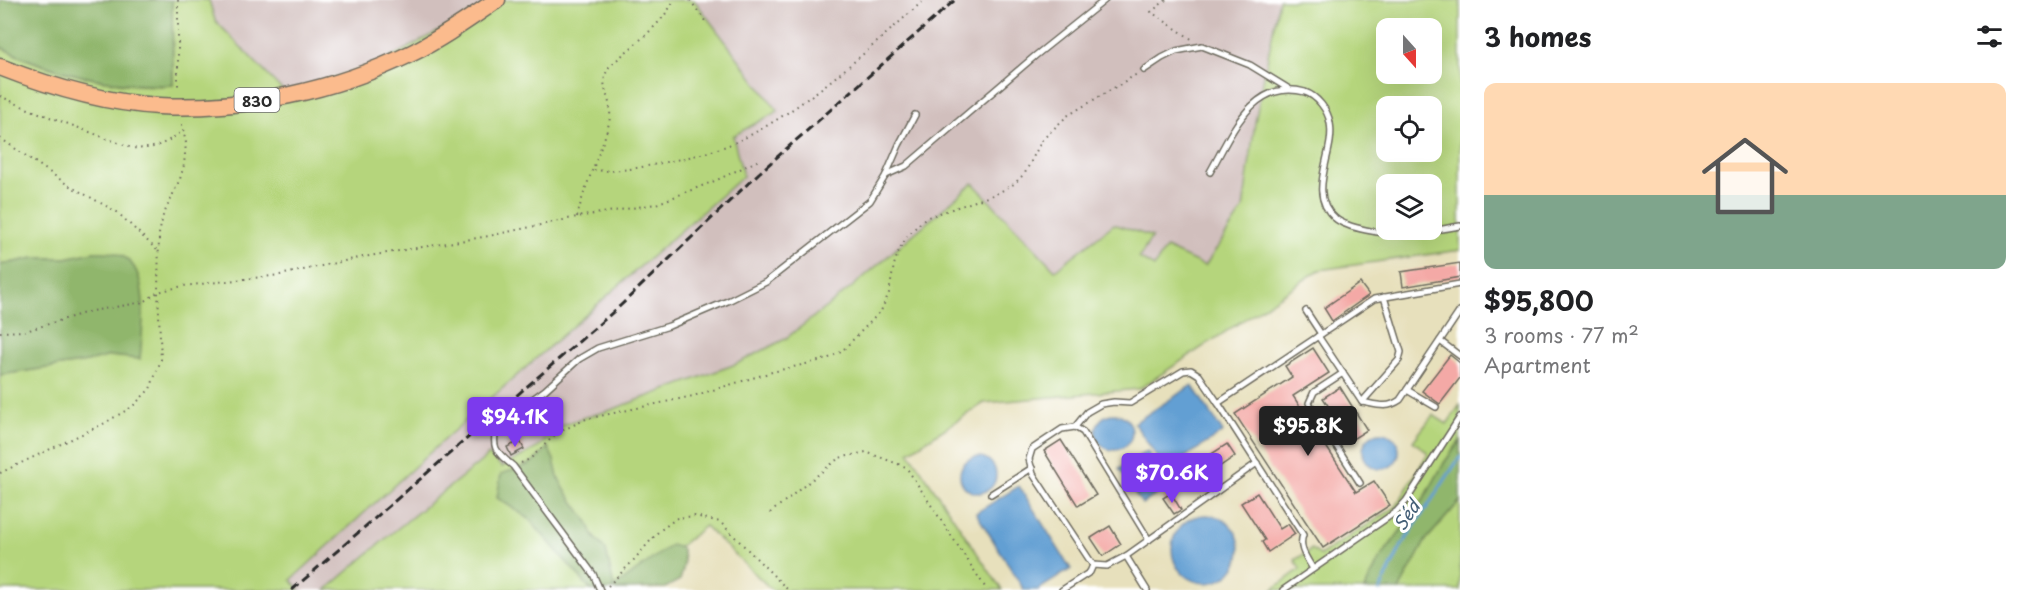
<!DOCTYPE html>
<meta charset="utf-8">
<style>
:root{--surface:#fff;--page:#f2f2f2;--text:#202124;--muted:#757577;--line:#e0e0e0;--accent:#7c3aed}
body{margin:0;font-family:"Playpen Sans",sans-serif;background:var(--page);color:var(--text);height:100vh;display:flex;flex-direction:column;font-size:22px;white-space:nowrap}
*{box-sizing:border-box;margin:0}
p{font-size:20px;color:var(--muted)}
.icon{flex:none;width:33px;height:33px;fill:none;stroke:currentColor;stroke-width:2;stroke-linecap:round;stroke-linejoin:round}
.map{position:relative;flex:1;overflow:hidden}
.sheet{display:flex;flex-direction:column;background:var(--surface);width:570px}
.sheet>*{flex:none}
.needle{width:39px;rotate:159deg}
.buttons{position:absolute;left:1376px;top:18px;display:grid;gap:12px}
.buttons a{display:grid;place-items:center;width:66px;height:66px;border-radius:12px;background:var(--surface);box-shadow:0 6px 24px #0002;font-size:30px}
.price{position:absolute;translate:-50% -51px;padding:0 14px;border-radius:6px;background:var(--accent);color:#fff;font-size:20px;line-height:39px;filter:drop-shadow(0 2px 3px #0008)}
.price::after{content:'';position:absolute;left:50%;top:36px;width:18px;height:14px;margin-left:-9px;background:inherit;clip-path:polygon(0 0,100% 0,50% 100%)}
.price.active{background:#222;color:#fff}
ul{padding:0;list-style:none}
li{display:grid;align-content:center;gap:12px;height:318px;padding:0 24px}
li+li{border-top:2px solid var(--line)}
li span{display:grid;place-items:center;height:186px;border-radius:12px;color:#555}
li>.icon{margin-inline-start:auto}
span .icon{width:108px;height:108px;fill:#fffc;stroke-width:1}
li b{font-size:26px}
h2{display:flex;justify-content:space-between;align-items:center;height:72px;padding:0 24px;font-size:26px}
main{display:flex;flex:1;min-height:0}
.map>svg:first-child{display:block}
</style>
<main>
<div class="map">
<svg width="1460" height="590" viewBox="0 0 1460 590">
<rect width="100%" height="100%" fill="#fff"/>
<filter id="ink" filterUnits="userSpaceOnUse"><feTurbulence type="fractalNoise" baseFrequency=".0167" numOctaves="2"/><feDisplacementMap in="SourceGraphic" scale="12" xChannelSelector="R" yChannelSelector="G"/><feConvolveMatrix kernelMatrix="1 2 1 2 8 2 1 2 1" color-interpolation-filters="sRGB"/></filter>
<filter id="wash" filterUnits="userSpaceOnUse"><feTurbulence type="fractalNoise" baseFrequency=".008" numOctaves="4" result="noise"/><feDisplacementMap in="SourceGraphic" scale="24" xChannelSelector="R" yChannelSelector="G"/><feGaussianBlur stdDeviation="1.35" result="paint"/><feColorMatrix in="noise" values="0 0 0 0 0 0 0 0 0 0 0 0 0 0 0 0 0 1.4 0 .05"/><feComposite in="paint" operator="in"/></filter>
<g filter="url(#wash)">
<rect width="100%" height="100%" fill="#e7e0bc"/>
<g fill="#d1bfbd">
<polygon points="209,0 495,0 412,51 285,93 215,20"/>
<polygon points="694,0 1279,0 1255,122 1243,209 1205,267 1167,248 1155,267 1139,259 1151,237 1115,224 1055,270 852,287 785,339 736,364 608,411 582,418 561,426 537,448 502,467 489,455 392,533 326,590 300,590 291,580 447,437 733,136 778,112"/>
</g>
<g fill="#b5d57c" stroke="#708054" stroke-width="1.5" fill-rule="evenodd">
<path d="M172,0H209L215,20L285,93L368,70L495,0H694L778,111L733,136L743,176L447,437L291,580L300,590H0V375L87,362L110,356L140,359L94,252L66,258H34L0,265V47C46,71 120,90 173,85Z"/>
<path d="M1279,0H1460V250L1319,270L1139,389L984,403L909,452L1002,590H772L705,526L626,590H326L392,533L489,455L502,467L537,448L561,426L582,418L608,411L736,364L785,339L852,287L973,183L1055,270L1114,224L1152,237L1139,258L1154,267L1166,248L1205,266L1243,209L1255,122ZM1386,28H1431V74H1386ZM1386,106H1431V152H1386ZM1386,184H1431V230H1386Z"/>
<polygon points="1460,405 1460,441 1444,463 1424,499 1379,560 1364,590 1272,590 1300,569 1295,560 1312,549 1320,555 1396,507 1428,453 1413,441 1433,415 1447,424"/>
<polygon points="1460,501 1460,590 1399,590 1426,540"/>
</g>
<g fill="#90b66c" stroke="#5e704c" stroke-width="1.5">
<path d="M0,0H172L173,85C118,88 48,72 0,47Z"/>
<path d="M94,252C101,252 111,251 118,254C153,266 142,331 140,359L110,356L87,362L0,375V265L34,258H66Z"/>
<polygon points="1460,441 1460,501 1426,540 1399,590 1364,590 1379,560 1424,499 1444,463"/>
<path d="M548,447L554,460L558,477L565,490L588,522L593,535L606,550L614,587L671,545L681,548C686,560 684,568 680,580L665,588L591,590L528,518L497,498L501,474C525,465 531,468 548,447Z"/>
</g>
<g fill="#629fd3" stroke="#46657f" stroke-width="1.5">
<polygon points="1192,385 1223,432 1166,470 1134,423"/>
<circle cx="1114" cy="432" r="18"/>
<circle cx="1381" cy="451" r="18"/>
<polygon points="1147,451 1170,486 1142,504 1119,469"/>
<circle cx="978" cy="475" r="18"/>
<circle cx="1204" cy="476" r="12"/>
<polygon points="1019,486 1071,569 1038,590 1024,590 976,513"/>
<circle cx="1206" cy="549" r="34"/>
</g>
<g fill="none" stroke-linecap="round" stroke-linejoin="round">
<polyline stroke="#629fd3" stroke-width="3" points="1380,590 1402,545 1460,457"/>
</g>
<g id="blocks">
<g fill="#f4a9a6">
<polygon points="1460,263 1460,277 1403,287 1401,272"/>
<polygon points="1360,283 1369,295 1332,321 1324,308"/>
<polygon points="1313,348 1329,373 1293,396 1356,492 1374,481 1390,505 1323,548 1235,414 1292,377 1285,366"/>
<polygon points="1450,355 1460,363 1460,378 1440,404 1422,391"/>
<polygon points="1340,387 1367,430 1351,440 1323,398"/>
<polygon points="1061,440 1096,495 1078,506 1044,451"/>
<polygon points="520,441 524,449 511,456 507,447"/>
<polygon points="1227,444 1235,456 1219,467 1210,455"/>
<polygon points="1171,493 1181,510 1174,514 1163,498"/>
<polygon points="1257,493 1280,529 1288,524 1295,534 1268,552 1262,542 1265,540 1241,503"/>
<polygon points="1110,526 1121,544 1103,556 1091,538"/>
</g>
</g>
</g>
<g filter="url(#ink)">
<use href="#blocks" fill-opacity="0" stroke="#6d6a5e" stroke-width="1.5"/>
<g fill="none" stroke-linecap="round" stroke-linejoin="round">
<defs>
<g id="service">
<polyline points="1144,70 1162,58 1176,51 1202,46 1250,65 1289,89"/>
<path d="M1210,172C1231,135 1252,78 1305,92C1317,96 1328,110 1330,123C1336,154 1305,192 1335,218C1347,229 1385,234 1401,234C1420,234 1441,229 1460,226"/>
<polyline points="886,175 906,166 1035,56 1105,0"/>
<polyline points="1306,311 1321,334"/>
<path d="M1318,336L1362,402C1378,405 1387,409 1400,400L1460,311"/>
<polyline points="1440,341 1460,356"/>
<polyline points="1343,373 1314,392 1309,403 1360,483"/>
<polyline points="1407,390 1436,407"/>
<polyline points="1362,402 1399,360 1401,352 1384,297"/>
<polyline points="1075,427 1087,412 1101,404 1114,402 1130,403 1183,371 1191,370 1199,375 1218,403"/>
<polyline points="991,494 1032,468"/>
<polyline points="1149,540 1083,432 1075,427 1062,429 1032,449 1029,459 1033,474 1093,565 1107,566 1126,556 1257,463"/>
<polyline points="1126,556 1147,590"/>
<path d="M1313,569C1307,558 1298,548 1303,535L1218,403L1374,299L1460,284"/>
<path d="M600,590L593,574L513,466C495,451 491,448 497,425L545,390L579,359L598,348L669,326L730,300L766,282L870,201L886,175L899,145L915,115"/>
<polyline points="1062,590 1090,572 1093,565"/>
<polyline points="1283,590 1397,511 1406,501 1460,417"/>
</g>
<path id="primary" d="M0,67C51,87 105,103 159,106C246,110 334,91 412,53C441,39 469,19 497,0"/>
</defs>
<use href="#service" stroke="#6d6a5e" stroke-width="8"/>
<use href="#primary" stroke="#6d6a5e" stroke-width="19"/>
<g stroke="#6d6a5e" stroke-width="2" stroke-dasharray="1.5 4.5" stroke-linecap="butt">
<polyline points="178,0 178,89"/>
<polyline points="690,0 705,21"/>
<polyline points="1166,0 1151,12 1193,40"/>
<path d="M0,96L26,108L132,148C155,150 164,144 183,131"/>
<polyline points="0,138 68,185 117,212 159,252"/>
<path d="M594,170C617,173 643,167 666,162C695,156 726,149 752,134C811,103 874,45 924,0"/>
<path d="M577,217C582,196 590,176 598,156C602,143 609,129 610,116C612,96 597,87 609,67C631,46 661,27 674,0"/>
<polyline points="0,332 26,331 91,311 144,302 158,292 183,286 280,275 363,257 489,236 577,217 656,204 717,180 759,160"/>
<polyline points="521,463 530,459 557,433 586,419 693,396 772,372 827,359 841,352 881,311 889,293 894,265 899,250 908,235 925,218 996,194 1014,184 1025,173 1042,140 1067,116 1137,74"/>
<polyline points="0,473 103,424 132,407 150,389 161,360 158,292 159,234 163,216 180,179 184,165 186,143 181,120"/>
<polyline points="770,513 839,458 866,452 906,467 987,590"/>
<polyline points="608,586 632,562 658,532 677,518 695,516 720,522 788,590"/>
</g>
<use href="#service" stroke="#fff" stroke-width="5"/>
<use href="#primary" stroke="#fbbb8d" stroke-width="16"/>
<polyline stroke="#2b2b2b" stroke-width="3" stroke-dasharray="9 4.5" stroke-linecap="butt" points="292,590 620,306 759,173 955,0"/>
</g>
</g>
<g text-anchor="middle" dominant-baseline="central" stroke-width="6" stroke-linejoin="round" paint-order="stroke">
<rect fill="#fff" stroke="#6b6b6b" stroke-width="1.5" x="234.5" y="88" width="45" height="24" rx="4.5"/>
<g font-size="15" font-weight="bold" fill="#2b2b2b">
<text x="257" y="100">830</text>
</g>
<g font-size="18" font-style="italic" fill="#445f77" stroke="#fff">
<text transform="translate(1406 515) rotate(-56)">Séd</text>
</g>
</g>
</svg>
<div class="buttons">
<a><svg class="needle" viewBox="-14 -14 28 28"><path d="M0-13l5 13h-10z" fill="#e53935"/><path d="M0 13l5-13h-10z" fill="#757577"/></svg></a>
<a><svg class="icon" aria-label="locate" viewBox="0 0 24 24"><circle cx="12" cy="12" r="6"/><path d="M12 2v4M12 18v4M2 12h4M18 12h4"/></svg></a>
<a><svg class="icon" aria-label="layers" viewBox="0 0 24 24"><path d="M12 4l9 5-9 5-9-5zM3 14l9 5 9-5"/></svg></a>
</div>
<b class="price" style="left:515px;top:448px">$94.1K</b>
<b class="price active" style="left:1308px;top:457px">$95.8K</b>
<b class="price" style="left:1172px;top:504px">$70.6K</b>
</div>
<section class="sheet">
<h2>3 homes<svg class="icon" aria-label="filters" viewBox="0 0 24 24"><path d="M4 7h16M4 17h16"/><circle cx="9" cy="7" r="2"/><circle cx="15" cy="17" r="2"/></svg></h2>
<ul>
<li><span style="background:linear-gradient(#ffd9b3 60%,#7fa58c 0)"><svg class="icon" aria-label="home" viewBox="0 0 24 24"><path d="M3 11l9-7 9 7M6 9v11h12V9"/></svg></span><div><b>$95,800</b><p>3 rooms · 77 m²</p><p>Apartment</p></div></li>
</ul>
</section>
</main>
